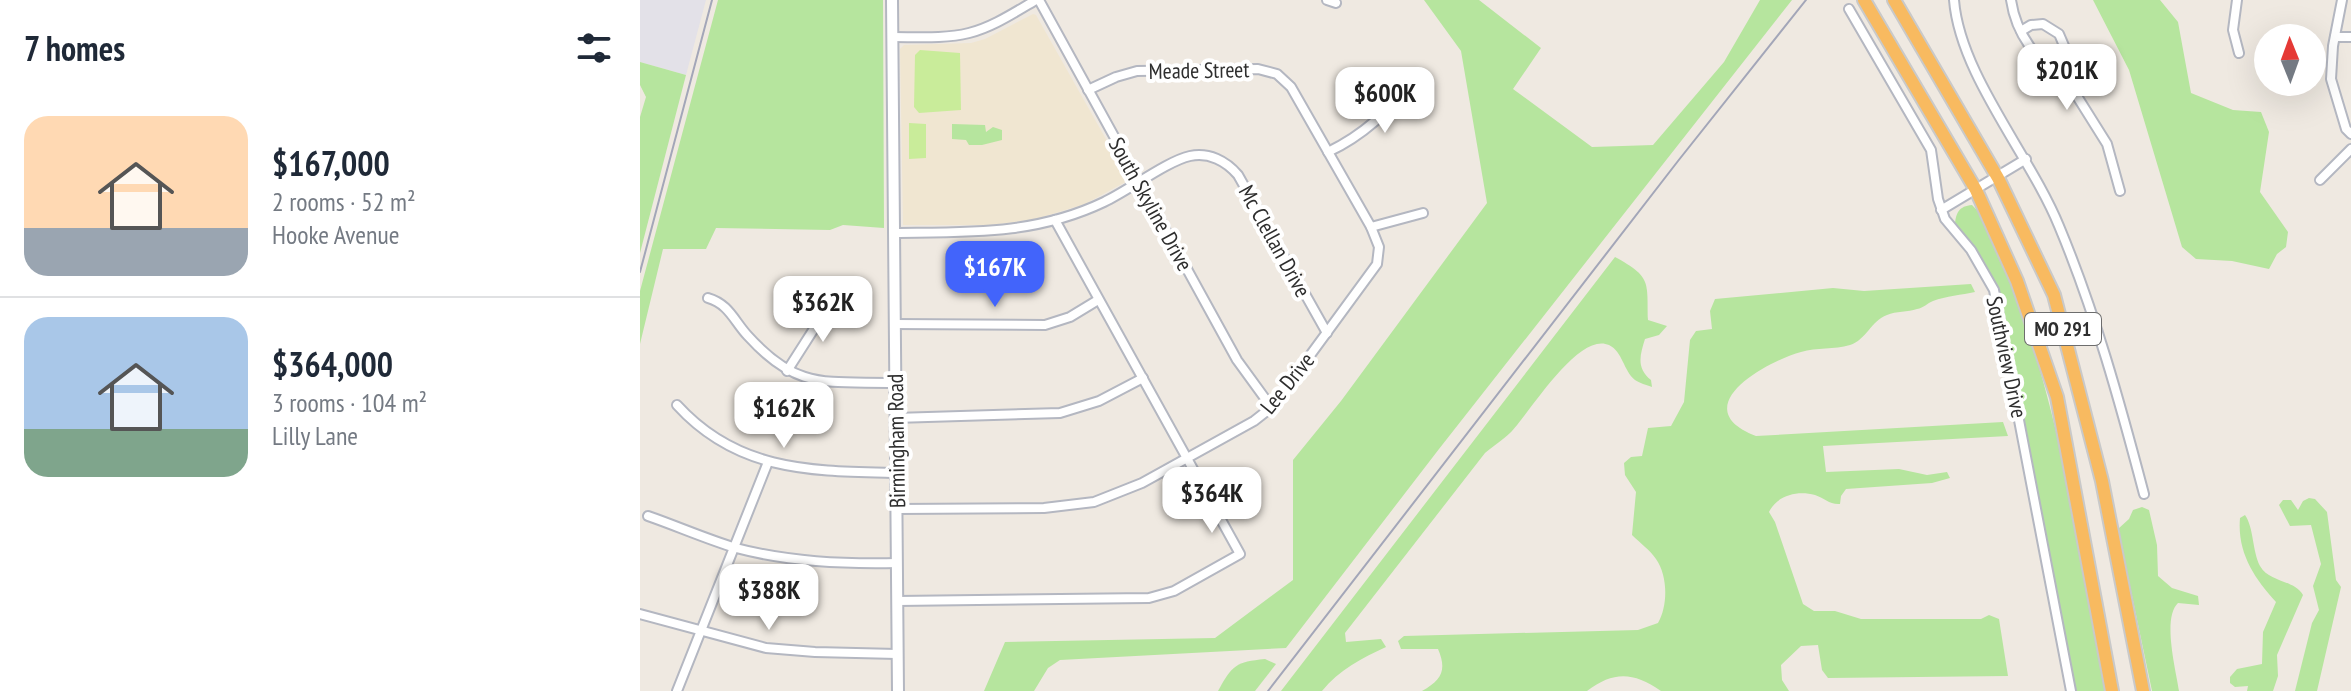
<!DOCTYPE html>
<meta charset="utf-8">
<style>
:root{--surface:#fff;--page:#f6f6f7;--text:#1f2937;--muted:#747a83;--line:#e0e1e3;--accent:#4264fb}
body{margin:0;font-family:"PT Sans Narrow",sans-serif;background:var(--page);color:var(--text);height:100vh;display:flex;flex-direction:column;font-size:30px;white-space:nowrap}
*{box-sizing:border-box;margin:0}
p{font-size:26px;color:var(--muted)}
.icon{flex:none;width:44px;height:44px;fill:none;stroke:currentColor;stroke-width:2;stroke-linecap:round;stroke-linejoin:round}
.map{position:relative;flex:1;overflow:hidden}
.details{display:flex;flex-direction:column;background:var(--surface);width:640px}
.details>*{flex:none}
.needle{width:52px;rotate:359deg}
.buttons{position:absolute;left:1614px;top:24px;display:grid;gap:16px}
.buttons a{display:grid;place-items:center;width:72px;height:72px;border-radius:50%;background:var(--surface);box-shadow:0 8px 32px #0002;font-size:40px}
.price{position:absolute;translate:-50% -68px;padding:0 18px;border-radius:16px;background:#fff;color:#222;font-size:26px;line-height:52px;filter:drop-shadow(0 2px 4px #0008)}
.price::after{content:'';position:absolute;left:50%;top:48px;width:24px;height:18px;margin-left:-12px;background:inherit;clip-path:polygon(0 0,100% 0,50% 100%)}
.price.current{background:var(--accent);color:#fff}
ul{padding:0;list-style:none}
li{display:flex;align-items:center;gap:24px;height:200px;padding:0 24px}
li+li{border-top:2px solid var(--line)}
li span{display:grid;place-items:center;flex:none;width:224px;height:160px;border-radius:24px;color:#555}
li>.icon{margin-inline-start:auto}
span .icon{width:96px;height:96px;fill:#fffc;stroke-width:1}
li b{font-size:34px}
h2{display:flex;justify-content:space-between;align-items:center;height:96px;padding:0 24px;font-size:34px}
main{display:flex;flex:1;min-height:0}
.map>svg:first-child{display:block}
</style>
<main>
<section class="details">
<h2>7 homes<svg class="icon" aria-label="filters" viewBox="0 0 24 24"><path d="M4 7h16M4 17h16"/><circle cx="9" cy="7" r="2"/><circle cx="15" cy="17" r="2"/></svg></h2>
<ul>
<li><span style="background:linear-gradient(#ffd9b3 70%,#9aa5b1 0)"><svg class="icon" aria-label="home" viewBox="0 0 24 24"><path d="M3 11l9-7 9 7M6 9v11h12V9"/></svg></span><div><b>$167,000</b><p>2 rooms · 52 m²</p><p>Hooke Avenue</p></div></li>
<li><span style="background:linear-gradient(#a9c7e8 70%,#7fa58c 0)"><svg class="icon" aria-label="home" viewBox="0 0 24 24"><path d="M3 11l9-7 9 7M6 9v11h12V9"/></svg></span><div><b>$364,000</b><p>3 rooms · 104 m²</p><p>Lilly Lane</p></div></li>
</ul>
</section>
<div class="map">
<svg width="1711" height="691" viewBox="0 0 1711 691">
<rect width="100%" height="100%" fill="#efe9e1"/>
<polygon fill="#e3e1e8" points="0,0 66,0 46,75 0,62"/>
<polygon fill="#f0e6d1" points="393,14 396,15 489,180 445,204 396,219 351,225 263,225 260,49 264,45 331,43 345,39"/>
<g fill="#b6e59e">
<polygon points="78,0 243,0 244,228 203,225 190,230 76,228 66,249 23,249 0,344 0,291"/>
<polygon points="784,0 839,0 901,48 873,89 952,147 1013,145 1084,62 1120,0 1152,0 799,449 646,648 420,660 408,668 394,691 344,691 365,642 575,638 653,580 653,460 701,401 847,203 821,51"/>
<polygon points="1453,0 1520,0 1538,22 1551,93 1593,110 1621,112 1629,132 1620,192 1648,232 1646,247 1637,254 1629,269 1592,261 1556,259 1542,247 1489,70"/>
<polygon points="0,62 46,75 0,253 0,117 6,97 0,85"/>
<polygon points="312,124 345,125 346,132 353,127 362,130 362,140 342,145 329,145 326,140 312,139"/>
<path d="M1332,205C1348,220 1357,250 1365,270C1421,404 1439,549 1467,691H1436L1360,296L1348,269L1315,224C1316,213 1319,206 1332,205Z"/>
<path d="M975,257C1012,277 1007,282 1008,320L1027,326L1019,335L1005,339C1000,355 996,368 1011,380L1012,387C1007,385 999,383 995,380C983,370 983,352 969,345C938,331 889,414 870,433C863,440 853,446 845,453L705,633L706,642L741,639L746,647C722,658 699,670 682,691H641Z"/>
<path d="M1331,284L1335,292C1322,295 1306,296 1293,301C1287,303 1284,308 1277,309C1268,312 1256,311 1247,315C1231,321 1226,340 1210,345C1194,350 1177,347 1161,352C1125,362 1044,408 1116,436L1363,422L1368,436L1183,446L1186,472L1259,469L1287,475L1307,472L1310,478L1292,483L1206,489L1201,496L1200,504C1190,505 1184,498 1175,495C1158,490 1137,495 1129,512L1135,522L1163,604L1174,611H1195L1221,619H1341L1349,615L1359,619L1368,676L1188,678L1182,670L1178,645L1161,646L1141,665L1142,680L1149,691H1021C993,672 974,671 947,691H782C802,680 807,670 798,649H761L758,641L764,636L998,630L1018,623C1028,606 1028,576 1016,559C1010,550 1000,543 992,535L996,492L985,475L984,463L991,457L1002,456L1008,428L1031,426L1044,402L1050,340L1056,331L1072,329L1070,311L1075,299L1193,288L1224,291Z"/>
<polygon points="1669,498 1675,499 1687,512 1696,580 1701,587 1677,691 1655,691 1672,623 1679,610 1673,586 1681,564 1671,525 1650,526 1639,505 1643,500 1651,500 1658,510 1663,501"/>
<path d="M1502,507L1509,510L1517,545L1518,576L1532,588L1558,596L1559,605L1538,603C1522,618 1536,670 1539,691H1512L1478,529L1489,519L1493,510Z"/>
<path d="M1605,515C1614,528 1612,550 1620,566C1630,583 1653,579 1663,595L1637,655L1638,676L1633,691H1607L1608,686L1595,687L1590,683V677L1597,669L1622,664L1623,632L1636,602C1614,578 1597,552 1600,518Z"/>
<path d="M625,659L636,664L615,691H578C592,665 596,662 625,659Z"/>
</g>
<g fill="#c9ec9a">
<polygon points="280,50 320,53 321,110 279,113 274,107 275,55"/>
<polygon points="269,123 286,124 286,158 269,159"/>
</g>
<g fill="none" stroke-linecap="round" stroke-linejoin="round">
<defs>
<g id="minor">
<polyline points="399,0 597,360 629,404"/>
<polyline points="687,0 696,3"/>
<path d="M1314,0C1320,75 1390,155 1419,226C1455,312 1480,403 1504,494"/>
<path d="M1371,0C1375,28 1397,72 1430,70"/>
<polyline points="1597,0 1593,30 1599,53"/>
<polyline points="1702,0 1693,46 1691,79 1706,129 1711,134"/>
<polyline points="1209,9 1291,150 1298,199 1305,219 1331,250 1354,290 1431,691"/>
<polyline points="1381,31 1391,25 1403,24 1419,34 1428,55 1435,93 1467,144 1480,191"/>
<path d="M253,37C277,37 305,39 329,33C353,27 375,12 396,0"/>
<polyline points="1695,37 1711,37"/>
<path d="M688,152C724,135 748,111 774,81"/>
<polyline points="1680,180 1711,149"/>
<polyline points="1301,210 1386,159"/>
<polyline points="731,227 783,213"/>
<path d="M255,233C329,232 395,235 464,202C488,191 527,161 550,156C569,152 586,161 598,175L687,333"/>
<path d="M68,298C89,304 94,321 108,336C158,391 186,381 255,383"/>
<polyline points="254,324 405,325 430,317 458,300"/>
<polyline points="147,371 193,299"/>
<path d="M37,405C98,472 172,471 255,473"/>
<polyline points="255,418 420,413 459,401 503,378"/>
<polyline points="257,509 404,508 454,502 502,483 614,421 628,410 629,404 636,402 641,395 737,264 739,247 731,227 651,87 637,74 618,69 497,71 476,77 448,90"/>
<path d="M8,516C37,526 66,539 96,548C149,562 203,564 257,563"/>
<polyline points="257,601 509,598 534,591 600,554 415,220"/>
<polyline points="0,614 126,648 175,652 257,654"/>
<polyline points="37,691 128,462"/>
</g>
<polyline id="tertiary" points="252,0 258,691"/>
<g id="trunk">
<polyline points="1224,0 1336,190 1377,281 1417,397 1472,691"/>
<polyline points="1254,0 1358,178 1414,295 1462,481 1503,691"/>
</g>
</defs>
<use href="#minor" stroke="#b4b7c1" stroke-width="12"/>
<use href="#tertiary" stroke="#b4b7c1" stroke-width="14"/>
<use href="#trunk" stroke="#c9c9c9" stroke-width="16"/>
<use href="#minor" stroke="#fff" stroke-width="8"/>
<use href="#tertiary" stroke="#fff" stroke-width="10"/>
<use href="#trunk" stroke="#f8ba60" stroke-width="12"/>
<g stroke="#a3a6b8" stroke-width="2">
<polyline points="0,272 72,0"/>
<polyline points="628,691 1038,161 1166,0"/>
</g>
</g>
<g text-anchor="middle" dominant-baseline="central" stroke-width="8" stroke-linejoin="round" paint-order="stroke">
<rect fill="#fff" stroke="#6d6d6d" stroke-width="2" x="1385" y="313" width="76" height="32" rx="6"/>
<g font-size="20" font-weight="bold" fill="#2e2e2e">
<text x="1423" y="329">MO 291</text>
</g>
<g font-size="22" fill="#2e2e2e" stroke="#fff">
<text transform="translate(559 70) rotate(-1)">Meade Street</text>
<text transform="translate(511 204) rotate(61)">South Skyline Drive</text>
<text transform="translate(635 241) rotate(61)">Mc Clellan Drive</text>
<text transform="translate(1367 357) rotate(78)">Southview Drive</text>
<text transform="translate(647 383) rotate(-51)">Lee Drive</text>
<text transform="translate(256 441) rotate(-91)">Birmingham Road</text>
</g>
</g>
</svg>
<div class="buttons">
<a><svg class="needle" viewBox="-14 -14 28 28"><path d="M0-13l5 13h-10z" fill="#e53935"/><path d="M0 13l5-13h-10z" fill="#747a83"/></svg></a>
</div>
<b class="price" style="left:1427px;top:112px">$201K</b>
<b class="price" style="left:745px;top:135px">$600K</b>
<b class="price current" style="left:355px;top:309px">$167K</b>
<b class="price" style="left:183px;top:344px">$362K</b>
<b class="price" style="left:144px;top:450px">$162K</b>
<b class="price" style="left:572px;top:535px">$364K</b>
<b class="price" style="left:129px;top:632px">$388K</b>
</div>
</main>
